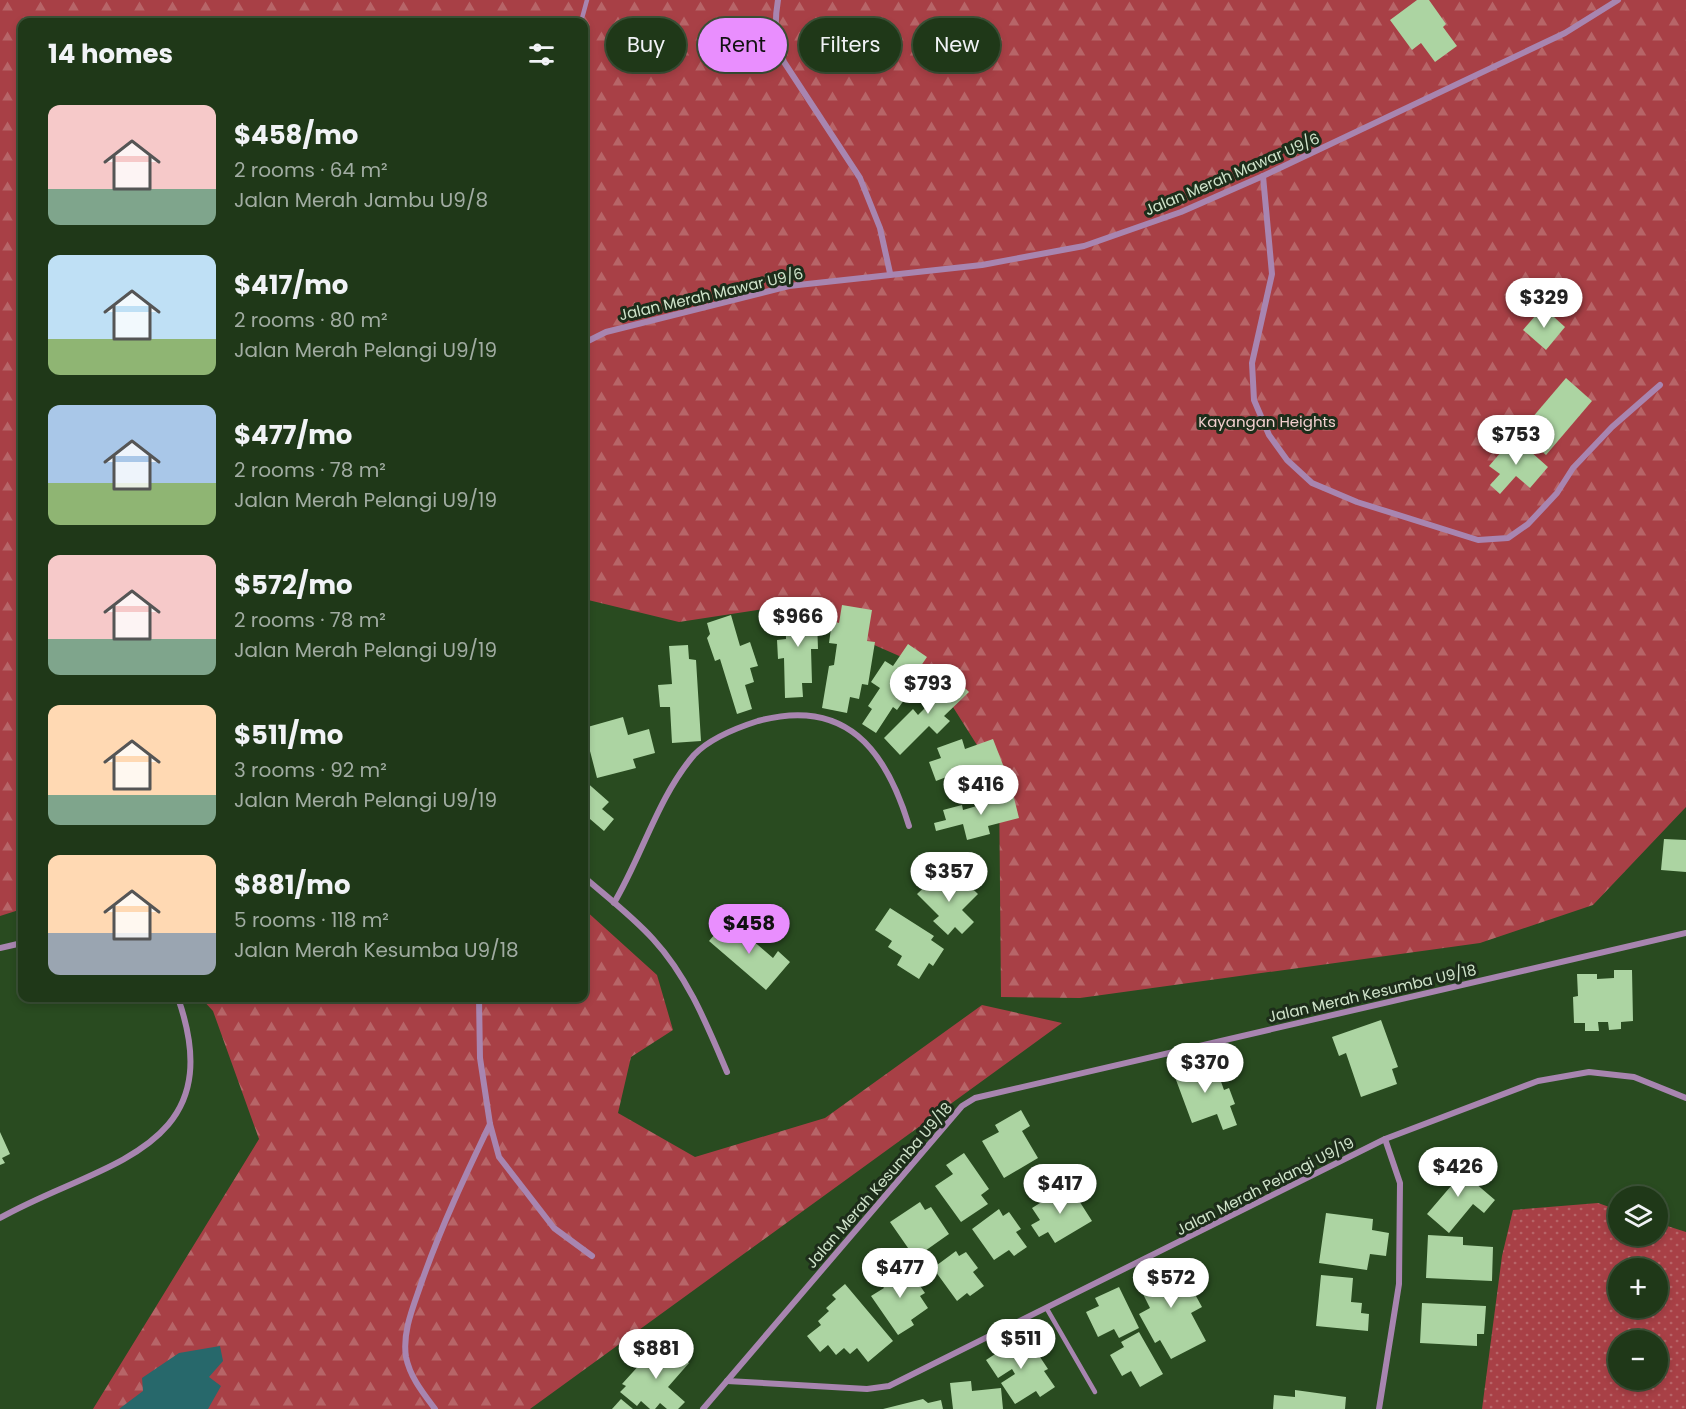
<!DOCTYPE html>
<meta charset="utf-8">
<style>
:root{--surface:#1f3818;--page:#273f21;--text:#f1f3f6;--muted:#a1aca2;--line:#3c5237;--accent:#e98efe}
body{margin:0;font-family:Poppins,sans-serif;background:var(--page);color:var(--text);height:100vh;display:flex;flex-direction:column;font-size:22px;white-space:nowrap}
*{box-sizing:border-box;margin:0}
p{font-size:20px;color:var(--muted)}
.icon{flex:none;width:33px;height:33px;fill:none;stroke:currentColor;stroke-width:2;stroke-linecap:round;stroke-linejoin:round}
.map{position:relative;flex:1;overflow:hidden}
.panel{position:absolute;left:18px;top:18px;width:570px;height:984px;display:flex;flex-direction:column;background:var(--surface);border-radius:12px;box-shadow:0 3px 9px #0003,0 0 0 2px var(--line)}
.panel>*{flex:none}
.top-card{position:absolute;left:606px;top:18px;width:570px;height:54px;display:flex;gap:12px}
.buttons{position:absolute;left:1608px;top:1186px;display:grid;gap:12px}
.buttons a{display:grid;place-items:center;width:60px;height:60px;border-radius:50%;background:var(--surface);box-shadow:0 3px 9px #0003,0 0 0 2px var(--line);font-size:30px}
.price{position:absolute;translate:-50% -51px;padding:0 14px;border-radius:21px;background:#fff;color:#222;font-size:20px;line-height:39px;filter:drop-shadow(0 2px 3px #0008)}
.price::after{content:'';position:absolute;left:50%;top:36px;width:18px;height:14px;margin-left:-9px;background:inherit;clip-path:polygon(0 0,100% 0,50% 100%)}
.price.current{background:var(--accent);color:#111}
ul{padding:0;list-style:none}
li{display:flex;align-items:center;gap:18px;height:150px;padding:0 30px}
li span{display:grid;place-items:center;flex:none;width:168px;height:120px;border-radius:12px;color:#555}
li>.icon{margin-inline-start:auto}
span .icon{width:72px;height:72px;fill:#fffc;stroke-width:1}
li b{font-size:26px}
h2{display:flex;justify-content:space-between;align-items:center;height:72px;padding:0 30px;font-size:26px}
.pill{padding:0 21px;border-radius:27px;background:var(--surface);box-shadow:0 3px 9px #0003,0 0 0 2px var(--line);font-size:21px;line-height:54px}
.pill.current{background:var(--accent);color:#111}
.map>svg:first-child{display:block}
</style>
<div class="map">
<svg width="1686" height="1409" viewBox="0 0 1686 1409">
<defs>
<pattern id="grass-dots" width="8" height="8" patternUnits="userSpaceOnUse" patternTransform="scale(1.5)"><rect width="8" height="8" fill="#a84046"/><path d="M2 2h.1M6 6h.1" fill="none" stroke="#b76568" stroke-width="1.8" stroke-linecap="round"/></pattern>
<pattern id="forest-firs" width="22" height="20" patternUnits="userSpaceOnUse" patternTransform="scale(1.5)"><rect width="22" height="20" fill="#a84046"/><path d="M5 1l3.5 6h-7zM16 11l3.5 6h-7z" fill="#b76568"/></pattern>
</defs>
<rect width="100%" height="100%" fill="#294b20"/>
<path fill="url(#grass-dots)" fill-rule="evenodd" d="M1598,1203L1618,1210V1236H1658V1223L1686,1232V1409H1482L1502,1256L1513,1210ZM1618,1269H1658V1308H1618ZM1618,1341H1658V1380H1618Z"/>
<g fill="url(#forest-firs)">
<polygon points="0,0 1686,0 1686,807 1593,905 1480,943 1080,998 1001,997 999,780 929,669 817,620 777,607 679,622 584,599 584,22 22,22 22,909 0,916"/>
<polygon points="584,909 657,975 673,1030 631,1057 618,1113 695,1157 825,1118 982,1005 1062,1023 530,1409 93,1409 259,1139 213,1011 201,998 584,998"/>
</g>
<polygon fill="#27686b" points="220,1346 223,1361 209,1377 221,1386 208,1409 119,1409 143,1391 142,1378 179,1353"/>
<g fill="#acd4a2">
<polygon points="1417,0 1429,0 1446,24 1443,27 1457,46 1435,62 1421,43 1412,50 1390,20"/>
<polygon points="1543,307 1565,327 1546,350 1523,330"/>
<polygon points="1566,378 1592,401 1546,455 1520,432"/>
<polygon points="1514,437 1548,467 1530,488 1516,476 1500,494 1490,485 1500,474 1489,466"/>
<polygon points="811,603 812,621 817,620 818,649 811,649 812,683 802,683 803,697 785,698 784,658 778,659 777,640 786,639 785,604"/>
<polygon points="842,605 872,610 867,641 875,642 868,685 862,684 859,699 850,697 847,713 822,708 829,666 834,665 837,644 829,643 832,621 839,623"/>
<polygon points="731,615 740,646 750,642 758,666 750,668 754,682 745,685 752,709 737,714 720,659 715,661 707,638 710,634 707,623"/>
<polygon points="908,644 927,657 916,673 921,676 897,710 893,707 876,733 862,724 872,709 868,706 880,688 871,682 885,661 893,666"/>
<polygon points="688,645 689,659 696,660 701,741 672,743 670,707 660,707 658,685 672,684 669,646"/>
<polygon points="584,650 589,650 587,687 584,687"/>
<polygon points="953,676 969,692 944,716 950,721 937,734 929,726 900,755 884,738 913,709 918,715 934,699 927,692 941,678 946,683"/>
<polygon points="623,717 628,735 649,729 655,753 633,759 636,768 597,778 584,728"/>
<polygon points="962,739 965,749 993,739 1005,770 967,784 962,771 936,781 929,762 941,758 937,748"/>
<polygon points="584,780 609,802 602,809 614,819 604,831 590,819 584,823"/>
<polygon points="995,791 997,798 1013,794 1019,818 988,826 990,834 967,840 963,824 936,831 934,823 946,820 943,810 962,805 963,810 987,803 985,794"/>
<polygon points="1664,839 1686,840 1686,872 1661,870"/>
<polygon points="957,874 978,894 962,910 974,922 962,934 955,927 948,935 933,921 939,916 917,894 937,875 946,884"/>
<polygon points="890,908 934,936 931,940 944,949 933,966 929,963 919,979 897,965 902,956 888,947 892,941 875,930"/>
<polygon points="728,919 773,958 778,951 790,962 766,990 709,941"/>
<polygon points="1614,970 1632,970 1633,1021 1621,1022 1621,1029 1609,1030 1608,1022 1598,1022 1599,1031 1585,1031 1585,1023 1574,1023 1573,997 1578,996 1577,974 1597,974 1597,979 1614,978"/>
<polygon points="1381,1020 1398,1067 1392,1069 1397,1084 1361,1097 1346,1053 1339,1056 1332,1037"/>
<polygon points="1214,1062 1224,1090 1229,1088 1235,1104 1230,1106 1237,1125 1223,1130 1217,1114 1192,1123 1172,1069 1190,1063 1193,1070"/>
<polygon points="1021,1110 1030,1126 1022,1131 1038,1158 1004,1178 982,1141 999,1132 995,1125"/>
<polygon points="0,1132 10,1154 2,1158 5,1163 0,1165"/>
<polygon points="964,1153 989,1189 981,1195 988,1204 961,1222 935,1186 953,1174 946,1165"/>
<polygon points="1448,1160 1495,1200 1484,1213 1473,1204 1449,1233 1427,1214 1451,1186 1436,1173"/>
<polygon points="1069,1185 1092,1221 1055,1243 1048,1232 1039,1237 1031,1225 1040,1220 1032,1208"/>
<polygon points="920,1202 925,1210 931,1207 949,1234 915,1258 890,1222"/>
<polygon points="999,1209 1003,1216 1009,1212 1021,1229 1016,1232 1027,1247 1014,1256 1009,1250 994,1260 972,1229"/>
<polygon points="1326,1213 1373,1219 1372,1230 1389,1233 1386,1256 1370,1254 1367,1270 1319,1263"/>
<polygon points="1428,1235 1463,1237 1463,1245 1493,1247 1492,1281 1426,1278"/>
<polygon points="956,1251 959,1256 966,1252 978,1268 973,1272 984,1286 970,1296 967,1293 957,1301 933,1268"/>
<polygon points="1175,1258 1202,1307 1191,1313 1206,1341 1171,1359 1160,1340 1155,1343 1139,1314 1150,1308 1139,1286 1147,1281 1143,1275"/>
<polygon points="892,1266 897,1274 907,1267 925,1293 920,1296 928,1308 911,1320 914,1325 898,1335 871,1296 884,1288 876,1277"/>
<polygon points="1321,1275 1353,1278 1351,1302 1362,1303 1361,1313 1369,1314 1368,1331 1316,1326"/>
<polygon points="845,1284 893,1341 868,1362 857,1348 850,1354 844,1348 836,1355 828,1345 820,1352 807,1336 821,1325 818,1321 829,1311 826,1308 836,1299 832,1295"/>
<polygon points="1119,1287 1139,1328 1119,1338 1114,1329 1098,1337 1086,1312 1099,1306 1095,1298"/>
<polygon points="1422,1303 1486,1306 1484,1334 1477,1334 1477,1346 1420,1343"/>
<polygon points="1139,1332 1163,1374 1140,1387 1131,1371 1122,1376 1110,1355 1124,1347 1121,1342"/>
<polygon points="1027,1333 1036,1347 1031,1351 1036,1358 1040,1357 1048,1369 1044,1371 1055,1387 1040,1397 1036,1391 1015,1404 1001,1383 1015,1374 1012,1369 998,1378 986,1360"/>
<polygon points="665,1342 689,1363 668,1387 685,1402 678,1409 667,1409 660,1403 655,1409 650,1409 641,1401 637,1406 620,1392 626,1386 622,1384 642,1362 646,1364"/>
<polygon points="971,1381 972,1391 1001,1388 1003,1409 953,1409 950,1383"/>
<polygon points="1295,1390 1346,1397 1345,1409 1273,1409 1274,1395 1295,1397"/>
<polygon points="621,1399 633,1409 612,1409"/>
<polygon points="923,1399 928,1403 941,1400 943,1409 883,1409"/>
</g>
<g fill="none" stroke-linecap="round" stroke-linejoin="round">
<g stroke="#a885b0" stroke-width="4.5">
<polyline points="581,22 587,0"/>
<polyline points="1047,1309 1095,1392"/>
</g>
<g stroke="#a885b0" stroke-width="6">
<path d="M778,0C774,24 775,40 784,62L860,178L880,228L890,273"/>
<polyline points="1263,176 1272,274 1252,363 1254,400 1269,435 1287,460 1312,483 1357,502 1478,540 1508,538 1528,524 1557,493 1573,468 1612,427 1660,385"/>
<polyline points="584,343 606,332 789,286 982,265 1084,246 1181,212 1263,176 1565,33 1618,0"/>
<path d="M584,877C607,897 632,916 653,939C688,977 707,1025 727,1072"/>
<path d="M614,903C642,856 658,797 694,755C710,738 736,728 758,721C846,697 886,750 909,826"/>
<polyline points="0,948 22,943"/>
<polyline points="479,998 480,1058 490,1124 499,1157 554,1228 592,1256"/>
<path d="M0,1218C99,1162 232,1152 178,998"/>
<polyline points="727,1381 867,1389 889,1386 1385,1139 1538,1081 1589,1072 1634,1077 1686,1098"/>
<path d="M435,1409C423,1393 410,1377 406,1357C402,1331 414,1305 422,1281C441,1227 465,1176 490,1124"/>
<polyline points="703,1409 962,1106 975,1098 1686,933"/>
<polyline points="1379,1409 1399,1284 1400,1183 1385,1139"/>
</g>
</g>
<g text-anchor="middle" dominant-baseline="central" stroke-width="6" stroke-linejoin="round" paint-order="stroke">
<g font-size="15" fill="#d0e4cb" stroke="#1d2d1a">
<text transform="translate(1232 174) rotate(-23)">Jalan Merah Mawar U9/6</text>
<text transform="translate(711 294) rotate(-13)">Jalan Merah Mawar U9/6</text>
<text transform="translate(1372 993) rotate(-13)">Jalan Merah Kesumba U9/18</text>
<text transform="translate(879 1185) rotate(-49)">Jalan Merah Kesumba U9/18</text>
<text transform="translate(1265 1186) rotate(-27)">Jalan Merah Pelangi U9/19</text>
</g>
<g font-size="15" fill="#f2d0cf" stroke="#1d2d1a">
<text x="1267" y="421">Kayangan Heights</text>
</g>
</g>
</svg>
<div class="buttons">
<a><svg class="icon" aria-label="layers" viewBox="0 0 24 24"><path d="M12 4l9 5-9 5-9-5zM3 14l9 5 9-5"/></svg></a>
<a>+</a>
<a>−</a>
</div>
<b class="price" style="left:1544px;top:329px">$329</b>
<b class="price" style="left:1516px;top:466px">$753</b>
<b class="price" style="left:798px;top:648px">$966</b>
<b class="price" style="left:928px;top:715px">$793</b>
<b class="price" style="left:981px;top:816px">$416</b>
<b class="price" style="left:949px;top:903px">$357</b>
<b class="price current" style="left:749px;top:955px">$458</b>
<b class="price" style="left:1205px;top:1094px">$370</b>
<b class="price" style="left:1458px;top:1198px">$426</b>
<b class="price" style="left:1060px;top:1215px">$417</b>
<b class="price" style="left:900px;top:1299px">$477</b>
<b class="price" style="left:1171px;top:1309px">$572</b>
<b class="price" style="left:1021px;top:1370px">$511</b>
<b class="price" style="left:656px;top:1380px">$881</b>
<div class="top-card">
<a class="pill">Buy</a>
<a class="pill current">Rent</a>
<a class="pill">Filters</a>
<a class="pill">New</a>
</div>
<section class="panel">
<h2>14 homes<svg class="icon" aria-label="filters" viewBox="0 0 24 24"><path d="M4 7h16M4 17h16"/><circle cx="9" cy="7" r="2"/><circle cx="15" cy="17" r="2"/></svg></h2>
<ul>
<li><span style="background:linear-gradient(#f6c9c9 70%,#7fa58c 0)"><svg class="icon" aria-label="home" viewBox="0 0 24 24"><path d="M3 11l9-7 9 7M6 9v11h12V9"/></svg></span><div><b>$458/mo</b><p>2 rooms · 64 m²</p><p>Jalan Merah Jambu U9/8</p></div></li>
<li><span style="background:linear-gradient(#bfe0f5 70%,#8fb573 0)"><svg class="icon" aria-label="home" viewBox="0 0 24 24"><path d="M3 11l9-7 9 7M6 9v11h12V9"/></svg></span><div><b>$417/mo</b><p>2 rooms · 80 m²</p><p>Jalan Merah Pelangi U9/19</p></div></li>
<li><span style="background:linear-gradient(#a9c7e8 65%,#8fb573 0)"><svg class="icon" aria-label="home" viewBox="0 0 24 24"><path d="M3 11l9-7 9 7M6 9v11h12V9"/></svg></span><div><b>$477/mo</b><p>2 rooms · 78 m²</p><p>Jalan Merah Pelangi U9/19</p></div></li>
<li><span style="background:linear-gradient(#f6c9c9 70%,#7fa58c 0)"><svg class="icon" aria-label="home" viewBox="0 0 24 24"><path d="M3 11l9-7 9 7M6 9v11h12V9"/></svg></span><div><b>$572/mo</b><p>2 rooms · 78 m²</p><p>Jalan Merah Pelangi U9/19</p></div></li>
<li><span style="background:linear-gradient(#ffd9b3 75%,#7fa58c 0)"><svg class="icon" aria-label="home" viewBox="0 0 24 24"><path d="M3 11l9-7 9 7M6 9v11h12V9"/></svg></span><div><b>$511/mo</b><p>3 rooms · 92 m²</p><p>Jalan Merah Pelangi U9/19</p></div></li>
<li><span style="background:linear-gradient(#ffd9b3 65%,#9aa5b1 0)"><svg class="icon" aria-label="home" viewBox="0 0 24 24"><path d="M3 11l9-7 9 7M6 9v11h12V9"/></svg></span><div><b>$881/mo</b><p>5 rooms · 118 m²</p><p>Jalan Merah Kesumba U9/18</p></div></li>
</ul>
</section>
</div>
